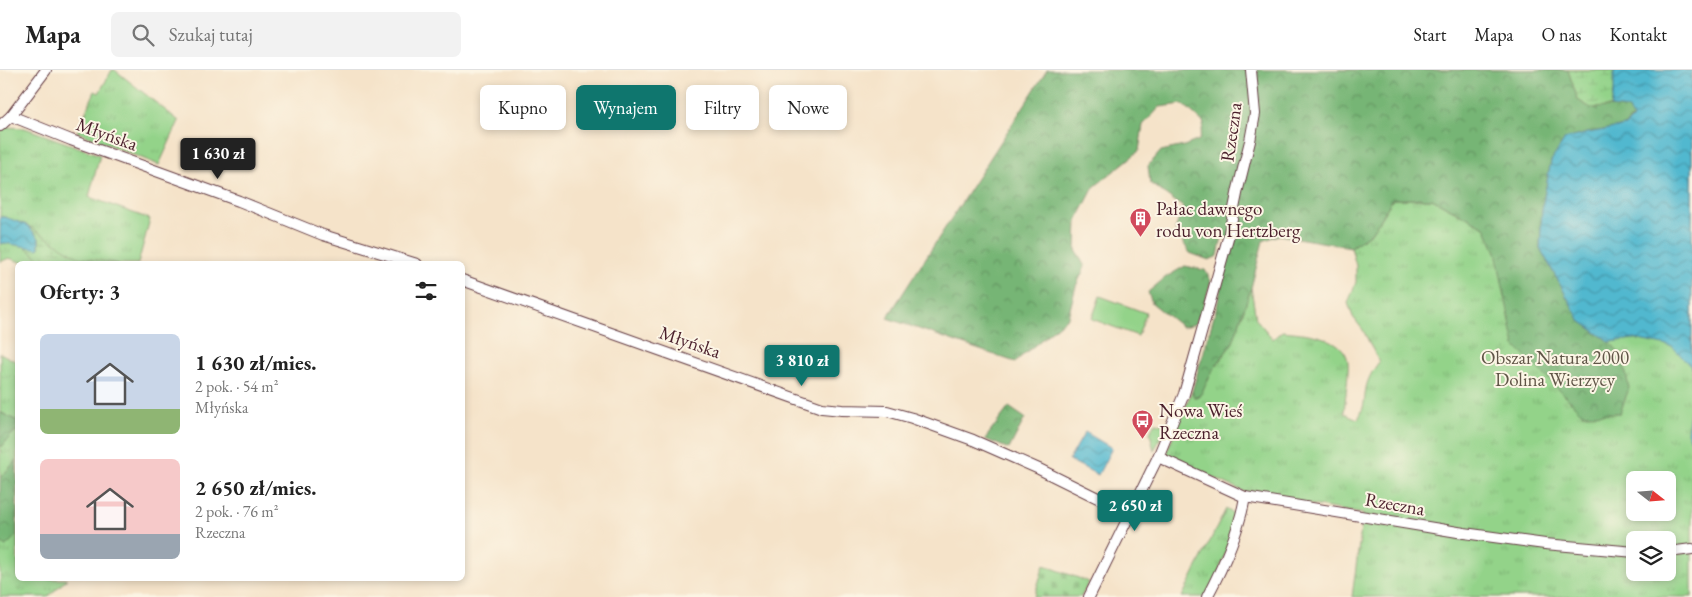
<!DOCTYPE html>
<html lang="pl">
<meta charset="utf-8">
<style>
:root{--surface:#fff;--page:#f2f2f2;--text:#222;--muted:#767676;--line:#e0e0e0;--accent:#0f766e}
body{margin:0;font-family:"EB Garamond",serif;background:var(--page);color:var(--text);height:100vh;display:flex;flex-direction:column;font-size:19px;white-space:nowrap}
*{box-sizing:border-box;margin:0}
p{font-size:16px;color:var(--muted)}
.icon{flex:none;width:28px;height:28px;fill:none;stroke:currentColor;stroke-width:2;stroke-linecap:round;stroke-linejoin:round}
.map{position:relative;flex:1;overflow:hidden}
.panel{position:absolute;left:15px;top:191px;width:450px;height:320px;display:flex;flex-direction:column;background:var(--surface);border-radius:8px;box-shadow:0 2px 8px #0003}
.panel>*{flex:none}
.guide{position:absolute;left:480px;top:15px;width:475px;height:45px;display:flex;gap:10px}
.needle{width:32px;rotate:107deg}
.buttons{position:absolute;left:1626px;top:401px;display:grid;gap:10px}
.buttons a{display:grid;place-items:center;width:50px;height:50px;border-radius:8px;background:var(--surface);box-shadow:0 2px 8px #0003;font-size:25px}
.price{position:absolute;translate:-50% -42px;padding:0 11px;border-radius:5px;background:var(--accent);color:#fff;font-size:16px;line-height:32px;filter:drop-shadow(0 1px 2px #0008)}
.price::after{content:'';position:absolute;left:50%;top:30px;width:15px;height:11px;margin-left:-8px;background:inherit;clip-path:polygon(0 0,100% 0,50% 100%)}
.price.active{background:#222;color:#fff}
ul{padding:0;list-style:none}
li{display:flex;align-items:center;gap:15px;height:125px;padding:0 25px}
li span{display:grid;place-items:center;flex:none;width:140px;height:100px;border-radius:8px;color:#555}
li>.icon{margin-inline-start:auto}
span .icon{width:60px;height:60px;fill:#fffc;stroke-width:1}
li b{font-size:21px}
h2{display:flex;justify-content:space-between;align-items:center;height:60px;padding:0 25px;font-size:21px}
.pill{padding:0 18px;border-radius:8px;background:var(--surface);box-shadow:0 2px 8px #0003;font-size:18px;line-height:45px}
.pill.active{background:var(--accent);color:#fff}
header{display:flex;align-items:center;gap:30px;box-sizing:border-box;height:70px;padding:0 25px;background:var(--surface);border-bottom:1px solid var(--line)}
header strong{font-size:24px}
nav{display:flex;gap:28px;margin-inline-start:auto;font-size:18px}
.search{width:350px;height:45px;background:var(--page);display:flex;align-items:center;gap:12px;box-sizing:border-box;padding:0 18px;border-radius:8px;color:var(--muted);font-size:19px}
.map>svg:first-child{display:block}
</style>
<header>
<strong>Mapa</strong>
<div class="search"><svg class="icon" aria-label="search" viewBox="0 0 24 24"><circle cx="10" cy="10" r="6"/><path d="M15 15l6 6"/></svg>Szukaj tutaj</div>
<nav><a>Start</a><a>Mapa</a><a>O nas</a><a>Kontakt</a></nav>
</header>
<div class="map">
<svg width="1692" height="527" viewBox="0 0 1692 527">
<defs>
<pattern id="grass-tufts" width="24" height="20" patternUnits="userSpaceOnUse" patternTransform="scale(1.25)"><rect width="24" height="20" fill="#93d389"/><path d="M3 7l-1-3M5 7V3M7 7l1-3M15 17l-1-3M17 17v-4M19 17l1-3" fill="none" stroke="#80b576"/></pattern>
<pattern id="forest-crowns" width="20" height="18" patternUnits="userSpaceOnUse" patternTransform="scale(1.25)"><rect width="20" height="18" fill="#76b575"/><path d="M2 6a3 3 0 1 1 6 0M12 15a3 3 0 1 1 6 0" fill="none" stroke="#639360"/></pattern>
<pattern id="wetland-marsh" width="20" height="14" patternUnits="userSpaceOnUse" patternTransform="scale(1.25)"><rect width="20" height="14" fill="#93d389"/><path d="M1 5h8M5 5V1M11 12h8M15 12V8" fill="none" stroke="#80b576"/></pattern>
<pattern id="cemetery-stones" width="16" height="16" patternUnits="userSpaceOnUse" patternTransform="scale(1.25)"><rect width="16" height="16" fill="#93d389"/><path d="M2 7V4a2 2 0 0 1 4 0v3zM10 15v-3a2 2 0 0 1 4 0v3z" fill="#80b576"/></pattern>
<pattern id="water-waves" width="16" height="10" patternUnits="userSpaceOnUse" patternTransform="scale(1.25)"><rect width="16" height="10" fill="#51b8cf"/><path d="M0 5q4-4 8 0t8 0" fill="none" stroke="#4595a8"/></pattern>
</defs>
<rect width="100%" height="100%" fill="#fcf5e5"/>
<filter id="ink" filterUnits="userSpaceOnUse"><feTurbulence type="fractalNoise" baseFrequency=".02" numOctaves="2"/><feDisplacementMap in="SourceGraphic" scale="10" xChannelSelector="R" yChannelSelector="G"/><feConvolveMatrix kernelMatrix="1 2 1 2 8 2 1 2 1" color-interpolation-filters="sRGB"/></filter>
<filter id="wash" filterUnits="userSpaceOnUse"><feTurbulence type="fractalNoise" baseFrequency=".0096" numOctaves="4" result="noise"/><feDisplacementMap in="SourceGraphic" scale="20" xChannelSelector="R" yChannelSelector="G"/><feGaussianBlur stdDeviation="1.12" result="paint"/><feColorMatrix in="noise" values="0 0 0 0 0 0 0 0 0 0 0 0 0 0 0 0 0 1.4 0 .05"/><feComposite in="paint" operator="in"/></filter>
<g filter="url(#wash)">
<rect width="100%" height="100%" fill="#f5e3c9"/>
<g fill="url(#grass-tufts)" stroke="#6e795a" fill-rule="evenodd">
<polygon points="112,0 115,0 179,51 159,95 77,62 95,21 99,23"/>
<path d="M1338,0H1692V527H1352L1363,444L1249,424L1171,388L1167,381L1192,321L1194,327L1200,326L1213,300L1233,272L1251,218L1256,249L1273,269L1282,261C1302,263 1345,265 1348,292C1349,306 1345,328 1344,343L1358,349C1365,337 1364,330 1366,318C1368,308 1373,300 1379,292L1363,260L1353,247L1348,233L1356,212V196L1351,177L1371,163L1393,129H1432L1464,146ZM1635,410H1668V442H1635ZM1635,470H1668V502H1635Z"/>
<polygon points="6,57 25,58 100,85 89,127 150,149 138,194 26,194 9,188 0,192 0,174 5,173 39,178 5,147 0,147 0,63"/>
<polygon points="0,283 17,292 17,351 0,342"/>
<polygon points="1157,353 1164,355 1165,358 1154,381 1150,363 1154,354"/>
<polygon points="17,360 17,390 0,408 0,375 2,376 10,366"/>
<polygon points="1226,439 1234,444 1236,453 1210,527 1182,527"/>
<polygon points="17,465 18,509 67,509 48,527 0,527 0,472 6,476"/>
</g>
<g fill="url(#forest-crowns)" stroke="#606a50">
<polygon points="1047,0 1568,0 1578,30 1591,38 1611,37 1629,39 1633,47 1625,56 1588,63 1565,69 1551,92 1542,137 1540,178 1580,251 1610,272 1622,286 1629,318 1620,343 1583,344 1515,276 1496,182 1485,157 1432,129 1393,129 1371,163 1351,177 1279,165 1263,171 1251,218 1233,272 1213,300 1200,326 1194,327 1192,321 1217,236 1232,170 1222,167 1218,186 1209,190 1190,183 1175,160 1183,137 1150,113 1148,96 1161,81 1184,76 1199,70 1204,53 1183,34 1160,37 1143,55 1139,81 1094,117 1077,150 1076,180 1085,197 1076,216 1068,247 1015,292 887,248"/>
<polygon points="1185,196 1205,200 1211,211 1203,238 1195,254 1182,257 1152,233 1148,222 1166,207"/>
<polygon points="1009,337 1025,348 1009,379 985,369"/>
<polygon points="0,342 17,351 17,360 10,366 2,377 0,375"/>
<polygon points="17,390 17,465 6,476 0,472 0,408"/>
</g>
<g fill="url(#wetland-marsh)" stroke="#6e795a">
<polygon points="1568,0 1649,0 1614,21 1611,37 1591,38 1578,30"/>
<polygon points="27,155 78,187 121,194 46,194 23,175 39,178 39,168"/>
</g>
<polygon fill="url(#cemetery-stones)" stroke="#6e795a" points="1044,495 1089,512 1081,527 1034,527"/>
<polygon fill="#93d389" stroke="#6e795a" points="1100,226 1146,243 1138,266 1092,249"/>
<g fill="url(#water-waves)" stroke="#4e6c7d">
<polygon points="1614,0 1692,0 1692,298 1673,277 1634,269 1610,272 1580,251 1540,178 1542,137 1551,91 1565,69 1588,63 1625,56 1633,48 1629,39 1611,37 1614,21"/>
<polygon points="0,147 5,147 27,155 39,168 39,179 5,173 0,174"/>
<polygon points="1692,329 1692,372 1687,362"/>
<polygon points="1085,362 1112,378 1098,405 1069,390"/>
</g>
</g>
<g filter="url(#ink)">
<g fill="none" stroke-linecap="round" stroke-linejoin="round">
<defs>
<g id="minor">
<polyline points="11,46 71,70 239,131 323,165 417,194"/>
<polyline points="0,56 11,46 46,0"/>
<polyline points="462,210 822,338 842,340 887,341 912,348 973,370 1039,399 1130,444"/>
<polyline points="1158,387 1245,427 1464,463 1545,474 1635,482"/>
<polyline points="1668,482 1692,479"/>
<polyline points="1089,527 1158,387 1184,324 1228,168 1238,119 1250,71 1255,44 1251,0"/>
<path d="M1207,527C1224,495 1239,462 1245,427"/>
</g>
</defs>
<use href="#minor" stroke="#643c43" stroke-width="12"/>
<use href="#minor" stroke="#fff" stroke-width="10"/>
</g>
</g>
<defs>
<symbol id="building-pin" viewBox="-11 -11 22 30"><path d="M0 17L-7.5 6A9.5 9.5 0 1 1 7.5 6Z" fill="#d1495b" stroke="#fcf5e5"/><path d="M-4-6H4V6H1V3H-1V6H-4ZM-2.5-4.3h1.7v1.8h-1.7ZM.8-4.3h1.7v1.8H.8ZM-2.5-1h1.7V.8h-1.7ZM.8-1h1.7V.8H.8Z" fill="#fff"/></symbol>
<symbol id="bus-pin" viewBox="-11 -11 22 30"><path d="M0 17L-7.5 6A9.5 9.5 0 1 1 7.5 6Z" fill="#d1495b" stroke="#fcf5e5"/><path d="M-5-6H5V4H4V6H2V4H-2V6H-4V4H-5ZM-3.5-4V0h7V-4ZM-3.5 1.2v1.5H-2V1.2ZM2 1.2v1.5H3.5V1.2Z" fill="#fff"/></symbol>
</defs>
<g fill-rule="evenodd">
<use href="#building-pin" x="1128" y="136" width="25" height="34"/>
<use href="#bus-pin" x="1130" y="338" width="25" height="34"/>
</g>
<g text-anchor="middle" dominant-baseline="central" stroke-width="4" stroke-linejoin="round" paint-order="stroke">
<g font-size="19" fill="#4a1f2b" stroke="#fcf5e5">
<text transform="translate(1231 62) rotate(-82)">Rzeczna</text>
<text transform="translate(107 64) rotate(20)">Młyńska</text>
<text transform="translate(690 272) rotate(19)">Młyńska</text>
<text transform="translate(1395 434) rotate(10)">Rzeczna</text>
</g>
<g font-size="19" fill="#4a1f2b" stroke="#fcf5e5" text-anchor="start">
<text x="1156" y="138">Pałac dawnego<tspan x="1156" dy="22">rodu von Hertzberg</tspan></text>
<text x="1159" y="340">Nowa Wieś<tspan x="1159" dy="22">Rzeczna</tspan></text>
</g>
<g font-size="19" fill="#605547" stroke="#fcf5e5">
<text x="1555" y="287">Obszar Natura 2000<tspan x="1555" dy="22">Dolina Wierzycy</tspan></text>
</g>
</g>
</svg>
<div class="buttons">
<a><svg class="needle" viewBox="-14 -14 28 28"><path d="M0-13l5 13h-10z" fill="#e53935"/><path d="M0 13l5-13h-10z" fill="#767676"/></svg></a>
<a><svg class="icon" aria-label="layers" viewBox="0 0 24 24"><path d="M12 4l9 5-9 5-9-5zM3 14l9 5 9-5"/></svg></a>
</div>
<b class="price active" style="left:218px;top:110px">1 630 zł</b>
<b class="price" style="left:802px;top:317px">3 810 zł</b>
<b class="price" style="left:1135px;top:462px">2 650 zł</b>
<div class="guide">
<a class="pill">Kupno</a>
<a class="pill active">Wynajem</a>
<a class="pill">Filtry</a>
<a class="pill">Nowe</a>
</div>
<section class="panel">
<h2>Oferty: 3<svg class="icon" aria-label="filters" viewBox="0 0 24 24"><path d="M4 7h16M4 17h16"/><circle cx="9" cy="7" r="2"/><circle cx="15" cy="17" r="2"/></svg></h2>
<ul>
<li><span style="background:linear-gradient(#c9d6e8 75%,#8fb573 0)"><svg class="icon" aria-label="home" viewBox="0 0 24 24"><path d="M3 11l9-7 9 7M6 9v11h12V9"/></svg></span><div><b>1 630 zł/mies.</b><p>2 pok. · 54 m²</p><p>Młyńska</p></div></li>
<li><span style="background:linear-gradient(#f6c9c9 75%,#9aa5b1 0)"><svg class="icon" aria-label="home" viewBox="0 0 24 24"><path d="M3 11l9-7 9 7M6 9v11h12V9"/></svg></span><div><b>2 650 zł/mies.</b><p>2 pok. · 76 m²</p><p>Rzeczna</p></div></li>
</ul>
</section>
</div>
